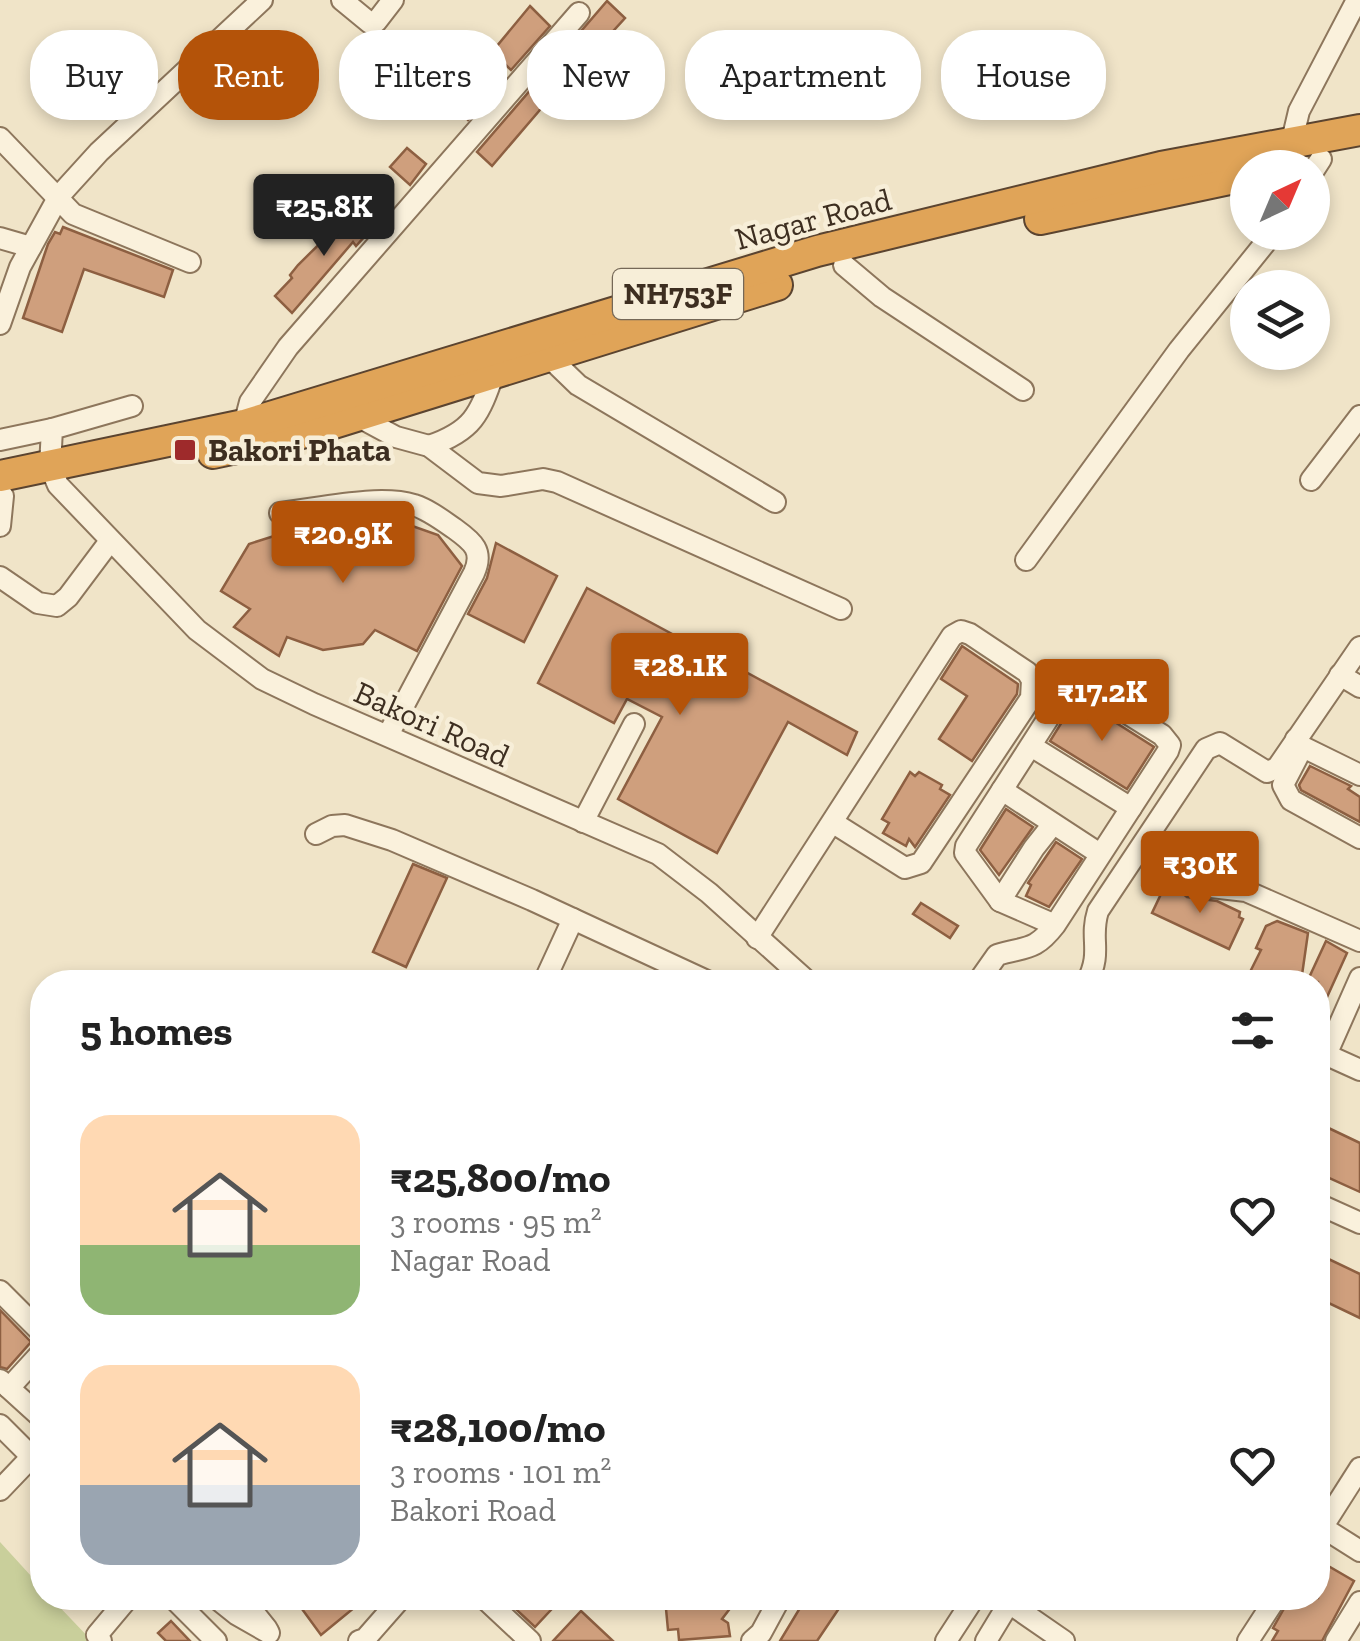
<!DOCTYPE html>
<meta charset="utf-8">
<style>
:root{--surface:#fff;--page:#f6f6f6;--text:#222;--muted:#767676;--accent:#b45309}
body{margin:0;font-family:"Zilla Slab",serif;background:var(--page);color:var(--text);height:100vh;display:flex;flex-direction:column;font-size:38px;white-space:nowrap}
*{box-sizing:border-box;margin:0}
p{font-size:32px;color:var(--muted)}
.icon{flex:none;width:55px;height:55px;fill:none;stroke:currentColor;stroke-width:2;stroke-linecap:round;stroke-linejoin:round}
.map{position:relative;flex:1;overflow:hidden}
.sheet{position:absolute;left:30px;top:970px;width:1300px;height:640px;display:flex;flex-direction:column;background:var(--surface);border-radius:40px;box-shadow:0 5px 15px #0003}
.sheet>*{flex:none}
.guide{position:absolute;left:30px;top:30px;width:1300px;height:90px;display:flex;gap:20px}
.needle{width:65px;rotate:44deg}
.tools{position:absolute;left:1230px;top:150px;display:grid;gap:20px}
.tools a{display:grid;place-items:center;width:100px;height:100px;border-radius:50%;background:var(--surface);box-shadow:0 5px 15px #0003;font-size:50px}
.price{position:absolute;translate:-50% -85px;padding:0 22px;border-radius:10px;background:var(--accent);color:#fff;font-size:32px;line-height:65px;filter:drop-shadow(0 2px 5px #0008)}
.price::after{content:'';position:absolute;left:50%;top:60px;width:30px;height:22px;margin-left:-15px;background:inherit;clip-path:polygon(0 0,100% 0,50% 100%)}
.price.selected{background:#222;color:#fff}
ul{padding:0;list-style:none}
li{display:flex;align-items:center;gap:30px;height:250px;padding:0 50px}
li span{display:grid;place-items:center;flex:none;width:280px;height:200px;border-radius:30px;color:#555}
li>.icon{margin-inline-start:auto}
span .icon{width:120px;height:120px;fill:#fffc;stroke-width:1}
li b{font-size:42px}
h2{display:flex;justify-content:space-between;align-items:center;height:120px;padding:0 50px;font-size:42px}
.chip{padding:0 35px;border-radius:40px;background:var(--surface);box-shadow:0 5px 15px #0003;font-size:35px;line-height:90px}
.chip.selected{background:var(--accent);color:#fff}
.map>svg:first-child{display:block}
</style>
<div class="map">
<svg width="1360" height="1641" viewBox="0 0 1360 1641">
<rect width="100%" height="100%" fill="#f0e4c8"/>
<polygon fill="#c9cf9b" points="0,1542 42,1588 42,1598 51,1598 92,1641 0,1641"/>
<g fill="#cf9f7d" stroke="#8d5f41" stroke-width="2.5">
<polygon points="607,1 625,18 565,84 560,80 539,111 492,166 477,152"/>
<polygon points="530,6 550,26 511,70 492,52"/>
<polygon points="468,79 487,98 468,120 448,100"/>
<polygon points="407,148 426,164 410,185 390,167"/>
<polygon points="356,208 375,225 356,246 353,242 292,313 275,296 292,278 290,275 298,265"/>
<polygon points="63,227 173,270 164,297 84,269 62,332 23,318 48,244 55,232 60,234"/>
<polygon points="381,515 438,535 462,566 417,651 375,630 363,644 323,650 287,637 279,656 234,627 250,609 221,591 249,544 296,529 332,550 355,535 365,516"/>
<polygon points="496,543 557,576 524,642 468,614 487,578"/>
<polygon points="587,588 685,641 668,673 700,690 718,657 857,732 847,755 788,722 717,853 618,799 662,717 627,699 614,723 538,683"/>
<polygon points="962,646 1018,684 1017,694 972,761 939,739 967,696 941,679"/>
<polygon points="1077,698 1154,747 1127,789 1050,741"/>
<polygon points="1310,766 1351,786 1348,789 1360,797 1360,822 1301,790 1299,785"/>
<polygon points="910,772 915,776 919,772 942,785 940,789 950,795 915,847 909,839 906,846 883,833 889,823 882,819"/>
<polygon points="1006,809 1033,827 999,875 980,850"/>
<polygon points="1056,842 1082,859 1049,907 1026,896 1031,885 1028,883"/>
<polygon points="413,864 447,878 406,967 373,952"/>
<polygon points="1174,886 1187,897 1217,901 1240,912 1239,917 1243,919 1229,949 1152,913 1162,892"/>
<polygon points="921,903 958,926 950,938 913,914"/>
<polygon points="1277,921 1308,933 1301,982 1245,982 1261,950 1256,948 1266,926"/>
<polygon points="1326,941 1347,953 1318,1017 1318,982 1307,982"/>
<polygon points="1318,1123 1360,1143 1360,1192 1318,1173"/>
<polygon points="1318,1254 1360,1274 1360,1318 1318,1298"/>
<polygon points="0,1310 31,1342 7,1369 0,1367"/>
<polygon points="1318,1560 1354,1581 1322,1641 1272,1641 1278,1631 1273,1628 1290,1598 1318,1598"/>
<polygon points="294,1598 366,1598 321,1635"/>
<polygon points="504,1598 562,1598 535,1627"/>
<polygon points="665,1598 738,1598 722,1619 728,1623 730,1636 679,1640 678,1629 668,1630"/>
<polygon points="806,1598 846,1598 817,1641 780,1641"/>
<polygon points="581,1611 613,1641 553,1641"/>
<polygon points="171,1621 190,1641 166,1641 158,1633"/>
</g>
<g fill="none" stroke-linecap="round" stroke-linejoin="round">
<defs>
<g id="minor">
<polyline points="342,0 370,23 376,22 393,0"/>
<polyline points="0,138 73,214 190,262"/>
<polyline points="1291,145 1299,111 1357,0"/>
<polyline points="1312,173 1321,159"/>
<polyline points="0,238 31,247"/>
<polyline points="844,265 882,297 1023,390"/>
<polyline points="0,324 20,267 59,196 99,152 262,0"/>
<polyline points="548,356 578,385 775,502"/>
<polyline points="132,406 52,429 50,466 58,485 197,630 262,679 314,704 658,854 709,893 808,982"/>
<polyline points="357,416 396,437 429,446 478,483 501,486 543,479 557,482 841,609"/>
<polyline points="244,425 250,402 288,347 579,13"/>
<polyline points="0,440 52,429"/>
<path d="M429,446C473,431 479,415 494,373"/>
<polyline points="1311,480 1360,416"/>
<path d="M280,513C318,509 378,494 414,505C429,510 442,520 455,529C473,542 484,551 474,573L388,735"/>
<polyline points="0,526 3,496"/>
<polyline points="1026,560 1179,350 1274,232"/>
<polyline points="0,577 38,603 57,606 68,597 110,541"/>
<polyline points="1340,675 1360,687"/>
<polyline points="1296,739 1303,747 1360,775"/>
<polyline points="1031,746 1131,808"/>
<polyline points="1298,756 1283,785 1291,800 1360,838"/>
<polyline points="1002,790 1100,854"/>
<polyline points="583,822 634,724"/>
<polyline points="316,834 332,826 345,825 392,840 532,900 709,982"/>
<polyline points="1194,885 1246,891 1360,941"/>
<polyline points="1000,901 1034,848 1053,824"/>
<polyline points="757,938 952,636 961,631 970,634 1027,672 1032,680 1031,698 921,863 905,868 832,822"/>
<polyline points="544,982 573,919"/>
<path d="M978,982L997,955C1026,946 1034,952 1055,925L1168,751L1170,745L1162,735L1077,682L1067,689L966,846L965,853L1000,901L1055,925"/>
<path d="M1087,982C1103,951 1089,940 1098,911L1206,749L1220,743L1267,772L1277,768L1360,647"/>
<polyline points="1318,1051 1360,1070"/>
<polyline points="1326,1055 1360,978"/>
<polyline points="1318,1204 1360,1223"/>
<polyline points="0,1291 42,1333"/>
<polyline points="0,1380 42,1418"/>
<polyline points="9,1388 42,1352"/>
<polyline points="0,1425 41,1466"/>
<polyline points="0,1490 42,1446"/>
<polyline points="1322,1527 1360,1551"/>
<polyline points="1318,1534 1360,1468"/>
<polyline points="173,1598 216,1641"/>
<polyline points="216,1598 236,1614 269,1633"/>
<polyline points="248,1598 255,1614 267,1629"/>
<polyline points="484,1598 530,1641"/>
<polyline points="101,1641 97,1635 128,1598"/>
<polyline points="359,1641 365,1639 401,1598"/>
<polyline points="752,1641 761,1633 780,1598"/>
<polyline points="946,1641 974,1598"/>
<polyline points="986,1641 1009,1603 1064,1641"/>
<polyline points="1248,1641 1276,1598"/>
<polyline points="1336,1641 1360,1602"/>
</g>
<g id="highway">
<polyline points="1040,219 1248,175"/>
<polyline points="213,453 292,436 777,285"/>
<polyline points="0,476 244,425 817,251 1161,167 1360,130"/>
</g>
</defs>
<use href="#minor" stroke="#8d765c" stroke-width="24"/>
<use href="#highway" stroke="#5b4430" stroke-width="34"/>
<use href="#minor" stroke="#faf1dc" stroke-width="20"/>
<use href="#highway" stroke="#e0a458" stroke-width="30"/>
</g>
<rect fill="#9e2a2b" stroke="#f7eed8" stroke-width="4" x="173" y="438" width="24" height="24" rx="5"/>
<g text-anchor="middle" dominant-baseline="central" stroke-width="9" stroke-linejoin="round" paint-order="stroke">
<rect fill="#f7eed8" stroke="#756857" stroke-width="2.5" x="613" y="269" width="130" height="50" rx="8"/>
<g font-size="30" font-weight="bold" fill="#3d2e20">
<text x="678" y="294">NH753F</text>
</g>
<g font-size="32" fill="#3d2e20" stroke="#f7eed8">
<text transform="translate(813 219) rotate(-15)">Nagar Road</text>
<text transform="translate(432 724) rotate(24)">Bakori Road</text>
</g>
<g font-size="32" font-weight="bold" fill="#3d2e20" stroke="#f7eed8" text-anchor="start">
<text x="208" y="450">Bakori Phata</text>
</g>
</g>
</svg>
<div class="tools">
<a><svg class="needle" viewBox="-14 -14 28 28"><path d="M0-13l5 13h-10z" fill="#e53935"/><path d="M0 13l5-13h-10z" fill="#767676"/></svg></a>
<a><svg class="icon" aria-label="layers" viewBox="0 0 24 24"><path d="M12 4l9 5-9 5-9-5zM3 14l9 5 9-5"/></svg></a>
</div>
<b class="price selected" style="left:324px;top:259px">₹25.8K</b>
<b class="price" style="left:343px;top:586px">₹20.9K</b>
<b class="price" style="left:680px;top:718px">₹28.1K</b>
<b class="price" style="left:1102px;top:744px">₹17.2K</b>
<b class="price" style="left:1200px;top:916px">₹30K</b>
<div class="guide">
<a class="chip">Buy</a>
<a class="chip selected">Rent</a>
<a class="chip">Filters</a>
<a class="chip">New</a>
<a class="chip">Apartment</a>
<a class="chip">House</a>
</div>
<section class="sheet">
<h2>5 homes<svg class="icon" aria-label="filters" viewBox="0 0 24 24"><path d="M4 7h16M4 17h16"/><circle cx="9" cy="7" r="2"/><circle cx="15" cy="17" r="2"/></svg></h2>
<ul>
<li><span style="background:linear-gradient(#ffd9b3 65%,#8fb573 0)"><svg class="icon" aria-label="home" viewBox="0 0 24 24"><path d="M3 11l9-7 9 7M6 9v11h12V9"/></svg></span><div><b>₹25,800/mo</b><p>3 rooms · 95 m²</p><p>Nagar Road</p></div><svg class="icon" aria-label="heart" viewBox="0 0 24 24"><path d="M12 20l-8-8c-3-5 5-10 8-4 3-6 11-1 8 4z"/></svg></li>
<li><span style="background:linear-gradient(#ffd9b3 60%,#9aa5b1 0)"><svg class="icon" aria-label="home" viewBox="0 0 24 24"><path d="M3 11l9-7 9 7M6 9v11h12V9"/></svg></span><div><b>₹28,100/mo</b><p>3 rooms · 101 m²</p><p>Bakori Road</p></div><svg class="icon" aria-label="heart" viewBox="0 0 24 24"><path d="M12 20l-8-8c-3-5 5-10 8-4 3-6 11-1 8 4z"/></svg></li>
</ul>
</section>
</div>
